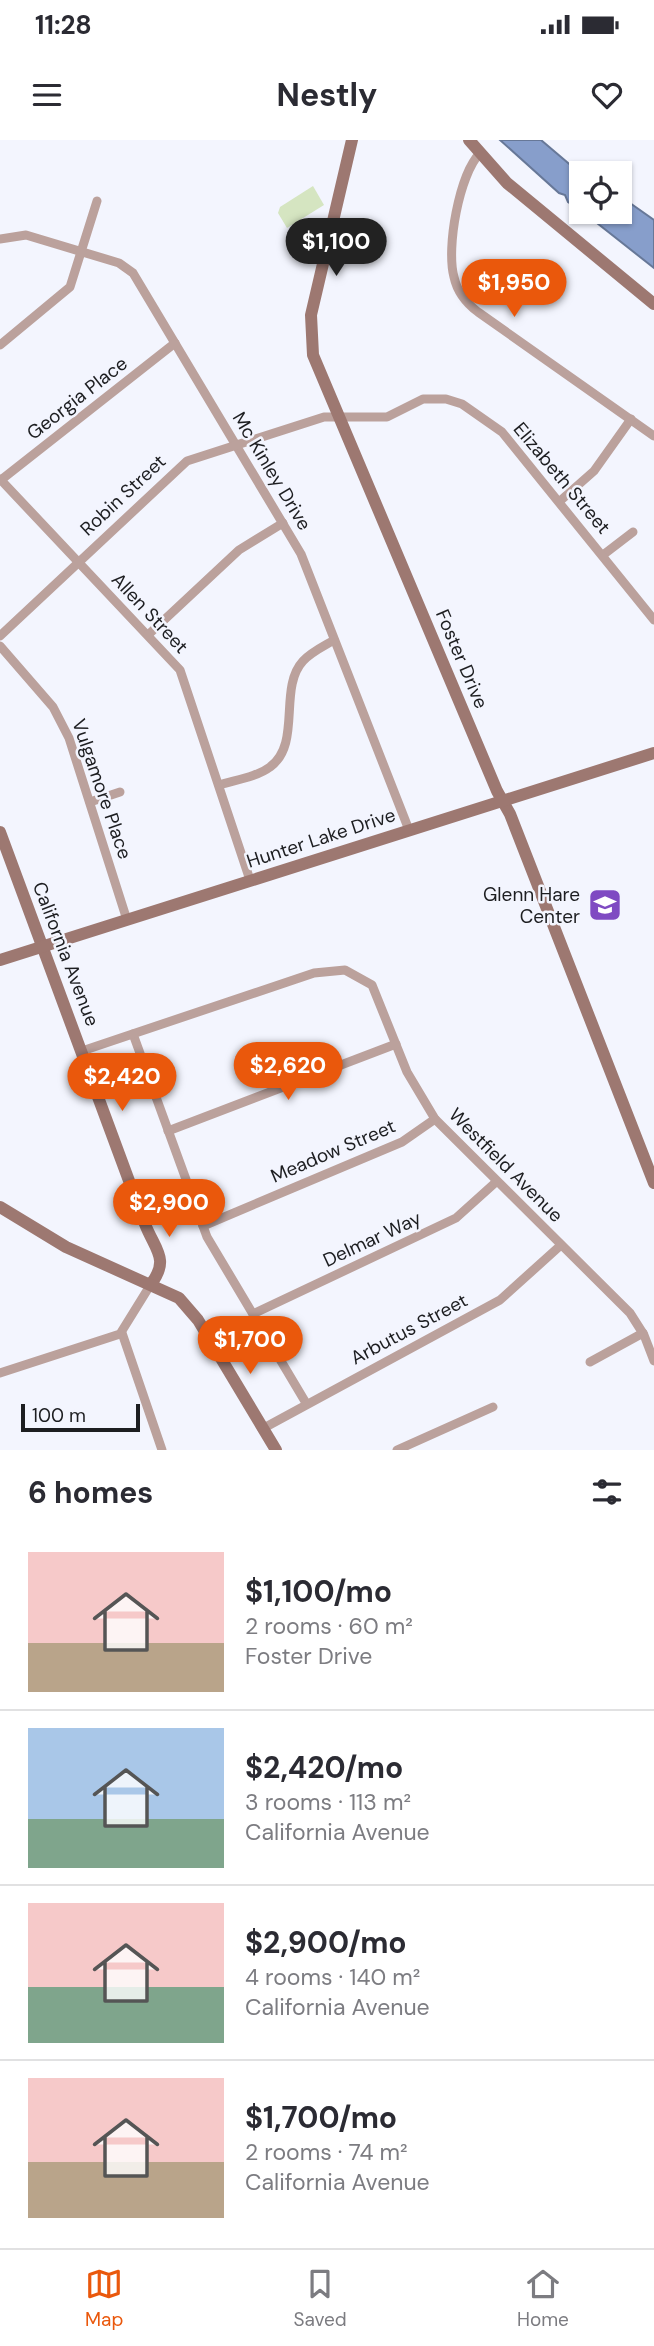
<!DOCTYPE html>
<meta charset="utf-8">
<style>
:root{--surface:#fff;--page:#f7f7f7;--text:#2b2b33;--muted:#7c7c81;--line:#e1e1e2;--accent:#ea580c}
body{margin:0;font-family:"DM Sans",sans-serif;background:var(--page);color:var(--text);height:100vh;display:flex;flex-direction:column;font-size:26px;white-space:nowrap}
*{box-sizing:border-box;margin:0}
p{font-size:23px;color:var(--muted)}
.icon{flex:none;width:38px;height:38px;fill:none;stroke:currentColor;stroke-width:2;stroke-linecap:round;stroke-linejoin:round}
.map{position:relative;height:1310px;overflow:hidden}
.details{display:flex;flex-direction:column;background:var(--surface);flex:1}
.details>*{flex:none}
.buttons{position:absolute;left:569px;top:21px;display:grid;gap:14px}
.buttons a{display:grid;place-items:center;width:63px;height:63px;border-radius:0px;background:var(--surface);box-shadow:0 2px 5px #0004;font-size:35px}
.scale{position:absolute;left:21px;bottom:18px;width:119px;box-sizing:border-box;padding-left:7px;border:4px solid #1d1e21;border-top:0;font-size:19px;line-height:24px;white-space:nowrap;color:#1d1e21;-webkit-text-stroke:5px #f3f5fe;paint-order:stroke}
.price{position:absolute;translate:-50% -60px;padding:0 16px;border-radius:24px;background:var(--accent);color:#fff;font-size:23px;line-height:46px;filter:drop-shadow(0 2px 4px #0008)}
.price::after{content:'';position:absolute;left:50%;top:42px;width:21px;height:16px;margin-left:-10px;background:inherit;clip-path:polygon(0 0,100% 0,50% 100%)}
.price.on{background:#222;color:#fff}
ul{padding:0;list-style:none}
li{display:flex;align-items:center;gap:21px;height:175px;padding:0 28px}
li+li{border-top:2px solid var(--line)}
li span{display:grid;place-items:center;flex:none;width:196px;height:140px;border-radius:0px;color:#555}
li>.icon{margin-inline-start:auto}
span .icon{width:84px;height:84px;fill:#fffc;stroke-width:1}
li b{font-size:30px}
h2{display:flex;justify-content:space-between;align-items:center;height:84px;padding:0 28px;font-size:30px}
.status{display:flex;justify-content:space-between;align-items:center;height:49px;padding:0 35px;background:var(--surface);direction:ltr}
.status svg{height:19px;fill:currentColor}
header{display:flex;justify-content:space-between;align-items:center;height:91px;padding:0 28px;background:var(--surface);font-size:32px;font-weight:700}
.tab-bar{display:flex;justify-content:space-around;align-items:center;height:98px;border-top:2px solid var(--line);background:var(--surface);font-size:19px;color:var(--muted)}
.tab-bar a{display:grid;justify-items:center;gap:4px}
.tab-bar .on{color:var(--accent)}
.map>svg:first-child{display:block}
</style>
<div class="status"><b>11:28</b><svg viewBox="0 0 49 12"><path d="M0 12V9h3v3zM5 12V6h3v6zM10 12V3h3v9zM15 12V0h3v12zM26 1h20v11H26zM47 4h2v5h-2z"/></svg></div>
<header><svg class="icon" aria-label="menu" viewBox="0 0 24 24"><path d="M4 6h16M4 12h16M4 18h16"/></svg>Nestly<svg class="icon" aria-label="heart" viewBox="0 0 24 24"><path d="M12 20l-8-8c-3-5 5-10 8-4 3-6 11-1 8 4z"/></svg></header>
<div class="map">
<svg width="654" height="1310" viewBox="0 0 654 1310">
<rect width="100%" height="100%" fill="#f3f5fe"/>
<polygon fill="#d5e5c1" points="313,46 324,65 287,88 278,73 280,67"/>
<g fill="#879ecb" stroke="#677898" stroke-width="2">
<polygon points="500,0 541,0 581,34 581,70 568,62 565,55 559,53"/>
<polygon points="620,56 654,80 654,128 583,72 620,72"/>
</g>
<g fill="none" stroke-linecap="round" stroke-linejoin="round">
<g stroke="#bba19c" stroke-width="9">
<path d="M480,13C459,35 446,108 454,137C457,151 466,163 478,172L654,296"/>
<polyline points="0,99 26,95 119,123 133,133 301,414 409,690"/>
<polyline points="0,205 70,147 97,61"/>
<polyline points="0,339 180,530 250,740"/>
<polyline points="1,340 175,203"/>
<polyline points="560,361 594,331 631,279"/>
<polyline points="603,415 633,392"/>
<polyline points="148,495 239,410 283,383"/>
<polyline points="0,496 187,321 324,277 387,277 423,259 446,259 462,264 502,292 654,480"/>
<polyline points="0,506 53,567 69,598 127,780"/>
<path d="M219,645C235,640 257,637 270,627C302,604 278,548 303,521C311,512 324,506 334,500"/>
<polyline points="90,662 120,652"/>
<polyline points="133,894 207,1097 306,1263"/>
<polyline points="82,911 314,833 345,830 372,845 407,932 435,979 630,1173 644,1195 654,1221"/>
<polyline points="168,991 396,904"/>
<polyline points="203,1086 402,1002 435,979"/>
<polyline points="253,1174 456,1078 496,1042"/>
<polyline points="122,1193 162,1310"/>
<polyline points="590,1222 643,1193"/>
<polyline points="0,1233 120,1194 151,1144"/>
<polyline points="262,1289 500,1160 561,1105"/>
<polyline points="397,1310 493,1267"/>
</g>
<g stroke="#9d7871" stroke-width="12">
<polyline points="352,0 311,175 313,215 497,651 510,674 654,1043"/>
<polyline points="469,0 507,43 654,164"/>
<path d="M0,692L145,1084C155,1110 170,1119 151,1144"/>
<polyline points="0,820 654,613"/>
<polyline points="0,1067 66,1107 179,1158 198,1180 276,1310"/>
</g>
</g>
<defs>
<symbol id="school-square" viewBox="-11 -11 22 22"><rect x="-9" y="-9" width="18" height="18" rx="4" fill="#7f4ac2" stroke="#f3f5fe"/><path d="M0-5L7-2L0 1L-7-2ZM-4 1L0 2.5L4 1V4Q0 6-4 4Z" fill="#fff"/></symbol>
</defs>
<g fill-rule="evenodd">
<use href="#school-square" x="586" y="746" width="38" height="38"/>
</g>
<g text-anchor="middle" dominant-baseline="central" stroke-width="5" stroke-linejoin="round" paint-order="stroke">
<g font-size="19" fill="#1d1e21" stroke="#f3f5fe">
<text transform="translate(77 258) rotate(-38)">Georgia Place</text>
<text transform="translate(272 331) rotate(59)">Mc Kinley Drive</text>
<text transform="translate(562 338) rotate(50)">Elizabeth Street</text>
<text transform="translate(123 355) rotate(-43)">Robin Street</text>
<text transform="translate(150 473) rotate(47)">Allen Street</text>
<text transform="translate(462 519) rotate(67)">Foster Drive</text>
<text transform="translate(102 649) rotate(71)">Vulgamore Place</text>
<text transform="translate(321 698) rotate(-18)">Hunter Lake Drive</text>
<text transform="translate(66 814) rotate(69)">California Avenue</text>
<text transform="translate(333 1011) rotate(-23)">Meadow Street</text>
<text transform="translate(506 1025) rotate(45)">Westfield Avenue</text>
<text transform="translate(372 1099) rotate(-25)">Delmar Way</text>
<text transform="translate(409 1189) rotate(-28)">Arbutus Street</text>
</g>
<g font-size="19" fill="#1d1e21" stroke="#f3f5fe" text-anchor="end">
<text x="580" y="754">Glenn Hare<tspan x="580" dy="22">Center</tspan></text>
</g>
</g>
</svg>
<div class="buttons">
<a><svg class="icon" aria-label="locate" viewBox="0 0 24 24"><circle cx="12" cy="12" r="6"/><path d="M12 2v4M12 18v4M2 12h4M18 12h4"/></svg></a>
</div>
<div class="scale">100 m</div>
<b class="price on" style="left:336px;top:138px">$1,100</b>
<b class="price" style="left:514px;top:179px">$1,950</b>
<b class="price" style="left:288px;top:962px">$2,620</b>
<b class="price" style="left:122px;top:973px">$2,420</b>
<b class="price" style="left:169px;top:1099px">$2,900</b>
<b class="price" style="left:250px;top:1236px">$1,700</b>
</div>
<section class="details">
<h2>6 homes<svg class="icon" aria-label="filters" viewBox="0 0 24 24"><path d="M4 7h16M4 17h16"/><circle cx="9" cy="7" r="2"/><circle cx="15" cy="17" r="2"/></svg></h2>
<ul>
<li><span style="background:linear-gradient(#f6c9c9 65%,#b9a48a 0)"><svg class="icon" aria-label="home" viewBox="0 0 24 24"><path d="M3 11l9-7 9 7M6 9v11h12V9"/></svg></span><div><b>$1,100/mo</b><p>2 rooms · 60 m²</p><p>Foster Drive</p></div></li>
<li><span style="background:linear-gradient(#a9c7e8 65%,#7fa58c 0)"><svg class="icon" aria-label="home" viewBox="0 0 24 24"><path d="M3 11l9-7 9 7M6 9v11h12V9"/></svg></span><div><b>$2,420/mo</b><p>3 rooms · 113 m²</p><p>California Avenue</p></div></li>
<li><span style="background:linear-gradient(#f6c9c9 60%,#7fa58c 0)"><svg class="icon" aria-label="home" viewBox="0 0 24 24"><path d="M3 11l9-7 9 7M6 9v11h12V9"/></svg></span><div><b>$2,900/mo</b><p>4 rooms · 140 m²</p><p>California Avenue</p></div></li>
<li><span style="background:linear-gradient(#f6c9c9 60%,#b9a48a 0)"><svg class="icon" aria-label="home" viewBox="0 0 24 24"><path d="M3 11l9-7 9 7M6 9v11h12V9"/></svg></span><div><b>$1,700/mo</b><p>2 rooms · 74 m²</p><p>California Avenue</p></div></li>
</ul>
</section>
<nav class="tab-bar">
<a class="on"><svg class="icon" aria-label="map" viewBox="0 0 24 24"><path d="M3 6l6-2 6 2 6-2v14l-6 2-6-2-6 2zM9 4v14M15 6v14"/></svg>Map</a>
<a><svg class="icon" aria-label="saved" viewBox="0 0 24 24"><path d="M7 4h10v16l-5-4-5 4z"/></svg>Saved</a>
<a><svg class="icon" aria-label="home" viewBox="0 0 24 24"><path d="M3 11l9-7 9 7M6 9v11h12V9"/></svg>Home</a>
</nav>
